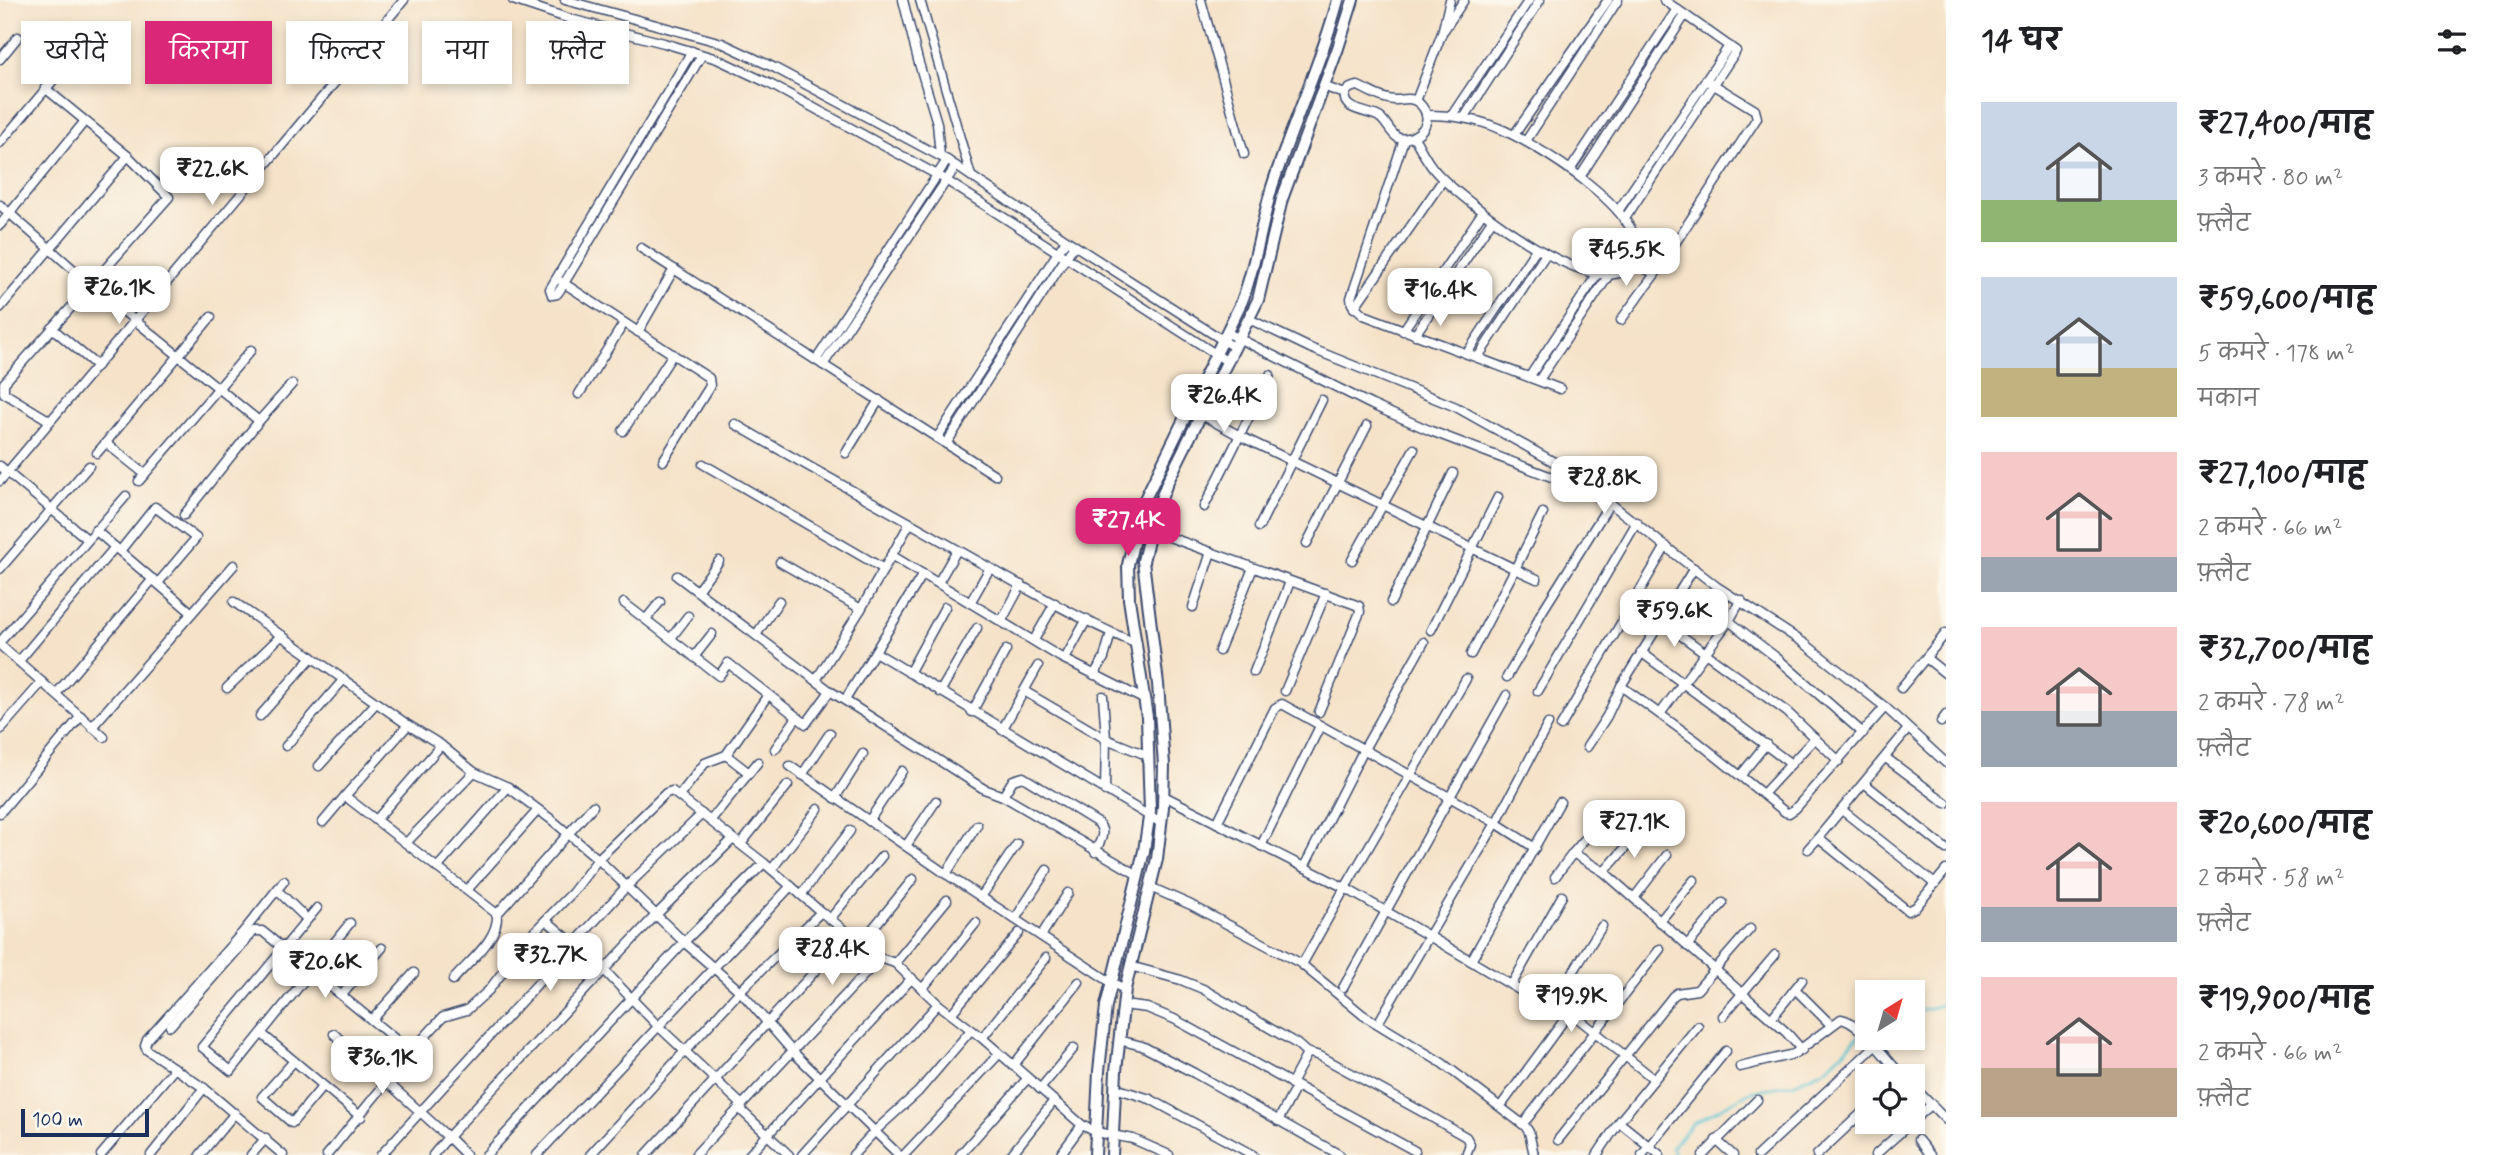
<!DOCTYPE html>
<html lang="hi">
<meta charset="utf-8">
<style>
:root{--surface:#fff;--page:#f2f2f2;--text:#202124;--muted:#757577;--accent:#db2777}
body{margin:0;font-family:Mynerve,"Playpen Sans Deva",sans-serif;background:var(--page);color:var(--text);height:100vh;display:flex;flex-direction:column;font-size:26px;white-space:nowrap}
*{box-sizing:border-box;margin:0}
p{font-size:23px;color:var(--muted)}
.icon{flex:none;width:38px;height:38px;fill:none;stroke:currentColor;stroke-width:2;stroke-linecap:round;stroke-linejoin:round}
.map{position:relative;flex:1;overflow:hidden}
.sheet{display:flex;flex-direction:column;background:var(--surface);width:560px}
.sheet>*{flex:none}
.guide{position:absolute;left:21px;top:21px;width:665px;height:63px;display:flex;gap:14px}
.needle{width:46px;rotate:37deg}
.fabs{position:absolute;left:1855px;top:980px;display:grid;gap:14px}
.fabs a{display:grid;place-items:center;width:70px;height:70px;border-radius:0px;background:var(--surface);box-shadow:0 4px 10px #0003;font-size:35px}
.scale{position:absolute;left:21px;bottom:18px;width:128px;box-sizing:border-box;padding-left:7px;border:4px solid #1b2f5e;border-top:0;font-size:19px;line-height:24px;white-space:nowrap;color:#1b2f5e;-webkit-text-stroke:5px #fbf7ec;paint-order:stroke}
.price{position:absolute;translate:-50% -60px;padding:0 16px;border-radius:14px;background:#fff;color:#222;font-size:23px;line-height:46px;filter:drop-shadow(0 2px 4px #0008)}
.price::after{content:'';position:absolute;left:50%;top:42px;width:21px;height:16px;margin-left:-10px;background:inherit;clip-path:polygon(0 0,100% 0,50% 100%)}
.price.selected{background:var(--accent);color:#fff}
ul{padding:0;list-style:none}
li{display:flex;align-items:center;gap:21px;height:175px;padding:0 35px}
li span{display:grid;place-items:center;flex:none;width:196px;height:140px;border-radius:0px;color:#555}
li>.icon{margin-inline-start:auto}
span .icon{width:84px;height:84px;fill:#fffc;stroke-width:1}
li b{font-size:30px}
h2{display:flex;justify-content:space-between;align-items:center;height:84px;padding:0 35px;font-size:30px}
.tag{padding:0 24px;border-radius:0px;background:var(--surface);box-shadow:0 4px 10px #0003;font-size:24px;line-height:63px}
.tag.selected{background:var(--accent);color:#fff}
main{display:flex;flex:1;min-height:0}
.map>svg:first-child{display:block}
</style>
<main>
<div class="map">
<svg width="1946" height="1155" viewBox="0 0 1946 1155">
<rect width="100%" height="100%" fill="#fbf7ec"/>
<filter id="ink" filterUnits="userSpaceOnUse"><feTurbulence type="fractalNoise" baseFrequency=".0143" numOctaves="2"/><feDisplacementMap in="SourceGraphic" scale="14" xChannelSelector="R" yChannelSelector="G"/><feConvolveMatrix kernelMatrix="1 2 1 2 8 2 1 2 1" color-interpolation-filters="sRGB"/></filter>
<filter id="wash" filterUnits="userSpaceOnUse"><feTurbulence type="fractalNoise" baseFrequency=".00686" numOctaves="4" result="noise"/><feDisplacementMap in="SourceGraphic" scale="28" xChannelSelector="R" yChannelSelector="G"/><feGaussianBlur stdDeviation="1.57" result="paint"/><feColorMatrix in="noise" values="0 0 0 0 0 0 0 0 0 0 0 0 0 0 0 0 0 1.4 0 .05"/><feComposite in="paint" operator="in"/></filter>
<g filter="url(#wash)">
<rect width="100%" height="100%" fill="#f5e2c8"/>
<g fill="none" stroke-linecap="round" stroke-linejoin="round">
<g stroke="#5bc5d6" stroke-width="2.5">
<polyline points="1913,1012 1946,1004"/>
<polyline points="1675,1155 1671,1148 1693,1123 1750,1092 1793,1084 1826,1069 1867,1028"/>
</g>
</g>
</g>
<g filter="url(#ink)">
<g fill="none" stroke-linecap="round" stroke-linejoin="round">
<defs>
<g id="street">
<polyline points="513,0 570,19 664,43 717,59 768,83 941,177 1228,362"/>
<polyline points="565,0 722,43 775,68 947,160 1074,245 1235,348"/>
<polyline points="903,0 918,60 937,123 940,156"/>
<polyline points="920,0 971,176"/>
<polyline points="1201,0 1244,154"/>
<polyline points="1444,30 1464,0"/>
<polyline points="692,51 550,289 552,295 557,294 560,290 702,55"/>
<polyline points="0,59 18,37"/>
<polyline points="1323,86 1345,94"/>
<path d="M1358,86C1370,91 1380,99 1394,100C1404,100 1412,96 1420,104C1437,122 1417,142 1398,138C1389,132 1387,122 1379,117C1370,111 1342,111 1345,95C1347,88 1352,87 1358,86Z"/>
<polyline points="45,88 128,156 169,197 4,383 4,393 50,421"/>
<polyline points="1416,101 1442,33 1450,0"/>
<polyline points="1452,115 1529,0"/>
<polyline points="1464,118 1540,0"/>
<polyline points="1514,135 1608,0"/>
<path d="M1414,137C1421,149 1427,163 1437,173C1462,200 1605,313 1634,261C1658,217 1530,140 1498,128C1474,118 1451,115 1426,115"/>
<polyline points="1404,139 1351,298 1352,304 1364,315 1560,389"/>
<polyline points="1526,141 1618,0"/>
<polyline points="0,143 62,70"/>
<polyline points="1570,170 1677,9"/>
<polyline points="1580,177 1685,15"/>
<polyline points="0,205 90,284 259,421"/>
<polyline points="1618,211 1729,46"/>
<polyline points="1624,220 1736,51 1664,0"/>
<polyline points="0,225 85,121"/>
<polyline points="641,248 995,475"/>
<polyline points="1633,262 1655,274 1757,118 1755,110 1706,80"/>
<polyline points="562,282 709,378 710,386 663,461"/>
<polyline points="0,308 128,156"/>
<polyline points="1354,308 1443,180"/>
<polyline points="1249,319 1310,348 1456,407 1563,467 1592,491"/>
<polyline points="1621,320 1655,274"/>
<polyline points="52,328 97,366"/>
<polyline points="1403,331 1482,213"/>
<polyline points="638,332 674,269"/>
<polyline points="1226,332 1372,405 1431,431 1583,489 1610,503 1716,586 1804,643 1885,707 1946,763"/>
<polyline points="1415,335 1492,220"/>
<polyline points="1467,353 1536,249"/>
<polyline points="1478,357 1546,254"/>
<polyline points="816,360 947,160"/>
<polyline points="823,365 956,166"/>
<polyline points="1530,376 1598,273"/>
<polyline points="1539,380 1609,275"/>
<polyline points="579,394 624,323"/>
<polyline points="1202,415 1240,436 1515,569 1543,513"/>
<path d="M735,424C801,463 868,499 935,537C1001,574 1067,614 1137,644"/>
<polyline points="623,431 673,354"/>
<polyline points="937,438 1066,240"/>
<polyline points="106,443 145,474"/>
<polyline points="946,444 1074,245"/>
<polyline points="97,453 211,317"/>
<polyline points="846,453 879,400"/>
<polyline points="703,464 884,569"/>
<polyline points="0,466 87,539"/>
<polyline points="0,481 404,0"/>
<polyline points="139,481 251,350"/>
<polyline points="1204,507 1270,375"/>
<polyline points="184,515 259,421 292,384"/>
<polyline points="1259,527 1322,400"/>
<polyline points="95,530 192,613"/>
<polyline points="1150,530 1359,606 1360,612 1319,712"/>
<polyline points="1307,543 1367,426"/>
<polyline points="120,551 155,507 196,538 158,583"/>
<polyline points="891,555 1060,657 1145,700"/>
<polyline points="1352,560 1414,449"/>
<polyline points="780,562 861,609"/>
<polyline points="1694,568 1621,686 1698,742 1785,812 1789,813 1795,809 1885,707"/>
<polyline points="0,569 89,466"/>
<polyline points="677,576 830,691 984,789 1003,796 1138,875"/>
<polyline points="938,583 957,550"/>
<polyline points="697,591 719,561"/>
<polyline points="234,602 408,725 441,745 474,772 508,787 552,820 598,859 684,942 740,991 792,1051 899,1155"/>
<polyline points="1391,602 1453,473"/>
<polyline points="624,603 719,676 728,663 806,724 830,691"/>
<polyline points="970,603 990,568"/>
<polyline points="1193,607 1211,552"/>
<polyline points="646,619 660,602"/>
<polyline points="1661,621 1787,712 1839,761"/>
<polyline points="1729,621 1777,658 1863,733"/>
<polyline points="1001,622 1021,585"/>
<polyline points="1431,630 1498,497"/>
<polyline points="756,635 779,601"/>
<polyline points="671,638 688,616"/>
<polyline points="1034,640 1055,603"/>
<polyline points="0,642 126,496"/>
<polyline points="0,645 104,737"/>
<polyline points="1219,651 1253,568"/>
<polyline points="875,652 1161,823"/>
<polyline points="1641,652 1791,764"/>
<polyline points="1471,654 1515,569 1537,579"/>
<polyline points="694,657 712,634"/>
<polyline points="1926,658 1946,674"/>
<polyline points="1065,659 1087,619"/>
<polyline points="19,661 115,547"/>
<polyline points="1254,672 1290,582"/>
<polyline points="909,673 945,607"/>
<polyline points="1094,675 1104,658 1111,633"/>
<polyline points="1507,677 1531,636 1540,615 1610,503"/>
<polyline points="816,680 861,609 910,523"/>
<polyline points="227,688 282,635"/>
<polyline points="1901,688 1946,633"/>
<polyline points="1024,691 1106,739 1149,756"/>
<polyline points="1285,691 1326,593"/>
<polyline points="1538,691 1637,522"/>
<polyline points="940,692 977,628"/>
<polyline points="56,694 153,579"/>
<polyline points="1103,696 1106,739 1105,791"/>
<polyline points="845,700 923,574"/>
<polyline points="972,712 1006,650"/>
<polyline points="1660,714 1729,621 1741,600"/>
<polyline points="260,716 312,657"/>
<polyline points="1941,722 1946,715"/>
<polyline points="1548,724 1496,823 1429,936 1471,961 1560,802"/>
<polyline points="1561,726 1666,546"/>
<polyline points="92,727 234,565"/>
<polyline points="1908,729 1818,838 1908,911 1916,907 1946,870"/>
<polyline points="0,730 42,682"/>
<polyline points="1002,730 1038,666"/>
<polyline points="286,746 344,679"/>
<polyline points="1587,747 1607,716 1621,686"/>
<polyline points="775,749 797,717"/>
<polyline points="726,755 749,773"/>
<polyline points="1886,758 1946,803"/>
<polyline points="319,766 376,703"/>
<polyline points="790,766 946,874 1112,983 1125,989"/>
<polyline points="802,775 830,733"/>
<polyline points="1740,776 1766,744"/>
<polyline points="1864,783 1946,849"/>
<polyline points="1763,794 1815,738"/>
<polyline points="345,796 408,725"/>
<polyline points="679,796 705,763 726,755 768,695"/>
<path d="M1003,796L1013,780L1023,777L1098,823C1107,833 1100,841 1095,852"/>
<polyline points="1164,796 1345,888 1466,679"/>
<polyline points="835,798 863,754"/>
<polyline points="1612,807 1573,853 1604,872 1786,1032 1802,1050"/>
<polyline points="1842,810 1935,884"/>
<polyline points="0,813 81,716"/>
<polyline points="376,820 441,745"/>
<polyline points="710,821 758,762"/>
<polyline points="869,821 902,771"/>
<path d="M323,822L345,796L497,914C499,940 468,962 453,980"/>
<polyline points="1217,823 1275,708 1282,704 1496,823 1535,848"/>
<polyline points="733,839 656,915 604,970 658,1026 740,1103 743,1112 789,1155"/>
<polyline points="406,843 474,772"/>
<polyline points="741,844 788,785"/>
<polyline points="906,846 936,801"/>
<polyline points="1261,846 1320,726"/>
<polyline points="1808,849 1818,838"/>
<polyline points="1304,867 1363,751 1424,642"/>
<polyline points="437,868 508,787"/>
<polyline points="772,869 818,809"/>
<polyline points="1604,872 1642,829"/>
<polyline points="946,874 977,825"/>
<polyline points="1555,877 1573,853"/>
<polyline points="1150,887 1191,905 1300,963 1363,1015 1442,1063 1525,1126 1529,1132 1534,1155"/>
<polyline points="467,890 538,810"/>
<polyline points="281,894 307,919"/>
<polyline points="801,895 850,831"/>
<polyline points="981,897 1017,844"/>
<polyline points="1634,898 1667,855"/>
<polyline points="317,908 202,1047 231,1071 350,923"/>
<polyline points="497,914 593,806"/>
<polyline points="830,919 882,856"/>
<polyline points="1015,919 1047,870"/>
<polyline points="1659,922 1694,880"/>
<polyline points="1041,936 1068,893"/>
<polyline points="861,943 913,879"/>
<polyline points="1687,946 1723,903"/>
<polyline points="1304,961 1345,888 1429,936 1381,1018"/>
<polyline points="1471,961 1541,1003 1553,1004 1602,926"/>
<polyline points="895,963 947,900"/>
<polyline points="1130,966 1181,980 1203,989 1297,1044 1306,1052 1306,1056 1291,1084"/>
<polyline points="1512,984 1562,896"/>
<polyline points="923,988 976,923"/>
<polyline points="1343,988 1507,695"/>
<polyline points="1795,989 1831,1025"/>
<polyline points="342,995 382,948"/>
<polyline points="1123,1005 1147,1008 1174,1019 1415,1151"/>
<polyline points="951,1014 1019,933"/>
<polyline points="1723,1016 1775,955"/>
<polyline points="1771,1019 1802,980"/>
<polyline points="372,1020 414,973"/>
<polyline points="170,1026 254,931 262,931 411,1052 327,1155"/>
<polyline points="262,1034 361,1117"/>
<polyline points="334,1034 448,1137 604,970 546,920"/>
<polyline points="982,1038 1046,958"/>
<polyline points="1119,1040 1142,1046 1194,1073 1340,1155"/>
<polyline points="411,1052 443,1017 467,1010 489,990 530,936 573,892 598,859 666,793 672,791 764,863 821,912 880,958 895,963 938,1004 982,1038 1082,1125 1096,1132 1133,1139 1169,1155"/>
<polyline points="1306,1052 1320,1056 1426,1114 1466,1137 1470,1144 1466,1155"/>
<polyline points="294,1061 262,1097 292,1123 323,1086"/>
<polyline points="1013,1066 1079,982"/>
<path d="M1740,1067L1794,1054L1841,1019C1860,1022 1889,1062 1902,1076"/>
<polyline points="1913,1086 1946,1120"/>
<polyline points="1115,1088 1150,1099 1253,1155"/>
<polyline points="1040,1089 1074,1048"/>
<polyline points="1503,1103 1570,1012 1654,1079"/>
<polyline points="1527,1119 1660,949"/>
<polyline points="1278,1121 1296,1087"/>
<polyline points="1913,1121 1932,1104"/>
<polyline points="1619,1122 1660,1155"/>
<polyline points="1558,1140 1673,996 1677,993 1697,990 1750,929"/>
<polyline points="1716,1140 1733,1155"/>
<polyline points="1918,1140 1930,1155"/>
<polyline points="101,1155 175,1068"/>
<polyline points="151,1155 204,1088"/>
<polyline points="200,1155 235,1113"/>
<polyline points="251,1155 266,1138"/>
<polyline points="283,1155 204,1088 147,1050 145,1046 147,1040 243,932 284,881"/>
<polyline points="381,1155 625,888 702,814"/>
<polyline points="433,1155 448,1137 466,1155"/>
<polyline points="486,1155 684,942 764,863"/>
<polyline points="537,1155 791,886"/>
<polyline points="590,1155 740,991 821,912"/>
<polyline points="646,1155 849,934"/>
<polyline points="695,1155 880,958"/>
<polyline points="749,1155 912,978"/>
<polyline points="802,1155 938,1004"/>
<polyline points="853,1155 875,1131 918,1092 971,1030"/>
<polyline points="904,1155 999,1054"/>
<polyline points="960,1155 1027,1079"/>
<polyline points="1011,1155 1053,1102"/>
<polyline points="1060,1155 1082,1125"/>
<polyline points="1597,1155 1619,1122 1698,1026"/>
<polyline points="1642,1155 1726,1051"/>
<polyline points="1703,1155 1757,1100"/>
<polyline points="1758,1155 1875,1046"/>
<polyline points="1817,1155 1867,1108"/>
<polyline points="1875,1155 1912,1122"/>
</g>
<g id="secondary">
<path d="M1095,1155L1099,1071L1106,1006L1144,851L1150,811L1147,717L1129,599L1128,565L1141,507L1242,301C1256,264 1261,225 1272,187C1292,124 1321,64 1338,0"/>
<polyline points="1112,1155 1116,1071 1125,989 1157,859 1163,807 1164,765 1158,684 1143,561 1153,520 1167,483 1258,300 1282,199 1338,48 1353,0"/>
</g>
</defs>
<use href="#street" stroke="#3c4a6e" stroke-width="11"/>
<use href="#secondary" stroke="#3c4a6e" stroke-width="14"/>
<use href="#street" stroke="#fff" stroke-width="8"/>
<use href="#secondary" stroke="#fff" stroke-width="10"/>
</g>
</g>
</svg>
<div class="fabs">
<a><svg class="needle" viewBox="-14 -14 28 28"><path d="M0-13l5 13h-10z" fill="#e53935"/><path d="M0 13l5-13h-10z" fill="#757577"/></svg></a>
<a><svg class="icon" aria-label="locate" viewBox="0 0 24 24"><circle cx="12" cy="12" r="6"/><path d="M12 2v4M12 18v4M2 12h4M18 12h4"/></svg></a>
</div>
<div class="scale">100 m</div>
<b class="price" style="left:212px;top:207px">₹22.6K</b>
<b class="price" style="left:1626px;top:288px">₹45.5K</b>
<b class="price" style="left:119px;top:326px">₹26.1K</b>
<b class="price" style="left:1440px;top:328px">₹16.4K</b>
<b class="price" style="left:1224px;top:434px">₹26.4K</b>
<b class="price" style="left:1604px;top:516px">₹28.8K</b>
<b class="price selected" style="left:1128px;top:558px">₹27.4K</b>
<b class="price" style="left:1674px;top:649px">₹59.6K</b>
<b class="price" style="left:1634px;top:860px">₹27.1K</b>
<b class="price" style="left:832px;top:987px">₹28.4K</b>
<b class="price" style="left:550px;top:993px">₹32.7K</b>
<b class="price" style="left:325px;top:1000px">₹20.6K</b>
<b class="price" style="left:1571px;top:1034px">₹19.9K</b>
<b class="price" style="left:382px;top:1096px">₹36.1K</b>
<div class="guide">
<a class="tag">खरीदें</a>
<a class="tag selected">किराया</a>
<a class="tag">फ़िल्टर</a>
<a class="tag">नया</a>
<a class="tag">फ़्लैट</a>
</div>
</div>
<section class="sheet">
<h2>14 घर<svg class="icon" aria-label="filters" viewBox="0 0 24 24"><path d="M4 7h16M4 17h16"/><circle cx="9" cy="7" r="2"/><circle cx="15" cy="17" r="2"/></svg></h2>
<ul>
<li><span style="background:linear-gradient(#c9d6e8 70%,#8fb573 0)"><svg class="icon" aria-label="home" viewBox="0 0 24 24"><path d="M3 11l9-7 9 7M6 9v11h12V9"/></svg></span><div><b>₹27,400/माह</b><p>3 कमरे · 80 m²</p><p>फ़्लैट</p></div></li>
<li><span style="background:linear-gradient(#c9d6e8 65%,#c2b280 0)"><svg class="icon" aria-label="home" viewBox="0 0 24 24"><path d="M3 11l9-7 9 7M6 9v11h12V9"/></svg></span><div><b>₹59,600/माह</b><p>5 कमरे · 178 m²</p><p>मकान</p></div></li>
<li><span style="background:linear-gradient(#f6c9c9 75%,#9aa5b1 0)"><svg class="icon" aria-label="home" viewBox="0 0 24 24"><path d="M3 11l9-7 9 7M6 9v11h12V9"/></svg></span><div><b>₹27,100/माह</b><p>2 कमरे · 66 m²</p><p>फ़्लैट</p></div></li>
<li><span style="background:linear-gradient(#f6c9c9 60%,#9aa5b1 0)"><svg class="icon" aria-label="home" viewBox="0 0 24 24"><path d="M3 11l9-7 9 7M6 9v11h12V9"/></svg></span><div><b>₹32,700/माह</b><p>2 कमरे · 78 m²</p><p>फ़्लैट</p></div></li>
<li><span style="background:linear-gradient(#f6c9c9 75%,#9aa5b1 0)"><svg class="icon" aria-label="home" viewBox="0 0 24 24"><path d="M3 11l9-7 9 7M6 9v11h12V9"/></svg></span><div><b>₹20,600/माह</b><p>2 कमरे · 58 m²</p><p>फ़्लैट</p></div></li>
<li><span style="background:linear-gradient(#f6c9c9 65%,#b9a48a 0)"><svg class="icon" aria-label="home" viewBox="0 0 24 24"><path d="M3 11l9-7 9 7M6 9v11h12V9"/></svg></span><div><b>₹19,900/माह</b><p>2 कमरे · 66 m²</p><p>फ़्लैट</p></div></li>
</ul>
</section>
</main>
